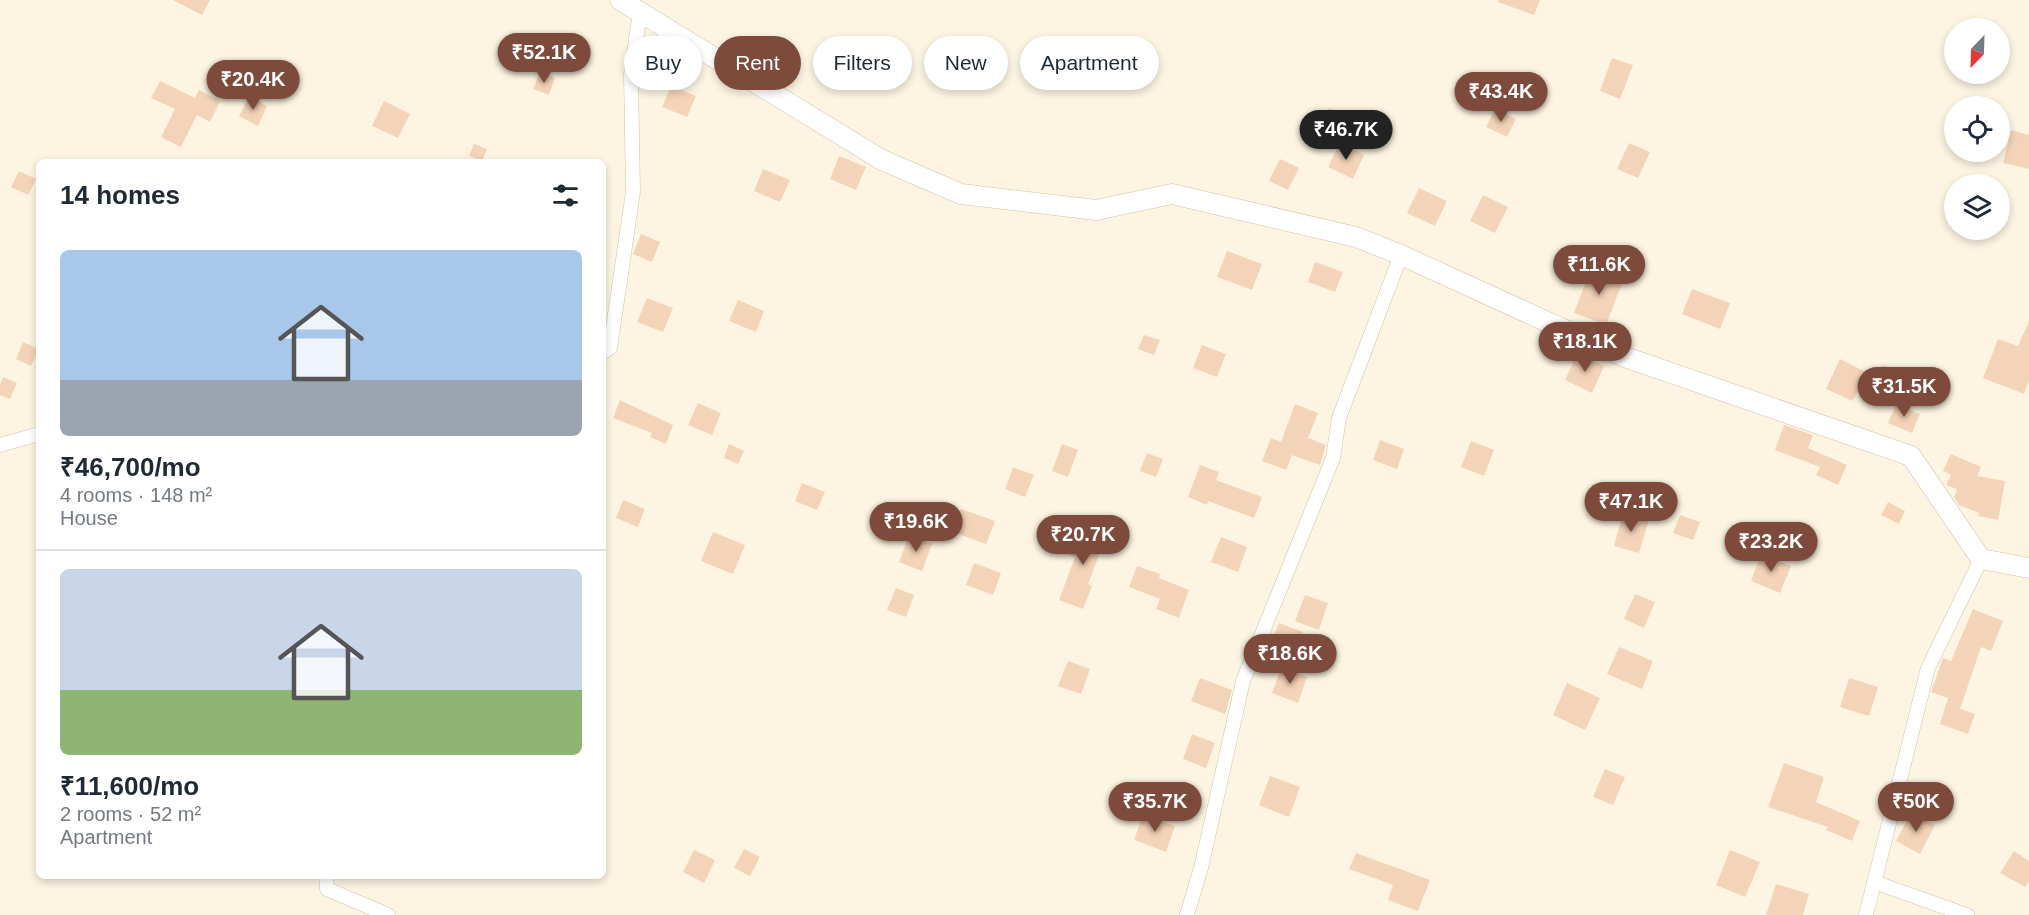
<!DOCTYPE html>
<meta charset="utf-8">
<style>
:root{--surface:#fff;--page:#f6f6f7;--text:#1f2937;--muted:#747a83;--line:#e0e1e3;--accent:#7d4a3b}
body{margin:0;font-family:Arial,sans-serif;background:var(--page);color:var(--text);height:100vh;display:flex;flex-direction:column;font-size:22px;white-space:nowrap}
*{box-sizing:border-box;margin:0}
p{font-size:20px;color:var(--muted)}
.icon{flex:none;width:33px;height:33px;fill:none;stroke:currentColor;stroke-width:2;stroke-linecap:round;stroke-linejoin:round}
.map{position:relative;flex:1;overflow:hidden}
.drawer{position:absolute;left:36px;top:159px;width:570px;height:720px;display:flex;flex-direction:column;background:var(--surface);border-radius:9px;box-shadow:0 3px 9px #0003}
.drawer>*{flex:none}
.hud{position:absolute;left:624px;top:36px;width:570px;height:54px;display:flex;gap:12px}
.needle{width:39px;rotate:203deg}
.tools{position:absolute;left:1944px;top:18px;display:grid;gap:12px}
.tools a{display:grid;place-items:center;width:66px;height:66px;border-radius:50%;background:var(--surface);box-shadow:0 3px 9px #0003;font-size:30px}
.price{position:absolute;translate:-50% -51px;padding:0 14px;border-radius:21px;background:var(--accent);color:#fff;font-size:20px;line-height:39px;filter:drop-shadow(0 2px 3px #0008)}
.price::after{content:'';position:absolute;left:50%;top:36px;width:18px;height:14px;margin-left:-9px;background:inherit;clip-path:polygon(0 0,100% 0,50% 100%)}
.price.active{background:#222;color:#fff}
ul{padding:0;list-style:none}
li{display:grid;align-content:center;gap:12px;height:318px;padding:0 24px}
li+li{border-top:2px solid var(--line)}
li span{display:grid;place-items:center;height:186px;border-radius:9px;color:#555}
li>.icon{margin-inline-start:auto}
span .icon{width:108px;height:108px;fill:#fffc;stroke-width:1}
li b{font-size:26px}
h2{display:flex;justify-content:space-between;align-items:center;height:72px;padding:0 24px;font-size:26px}
.tag{padding:0 21px;border-radius:27px;background:var(--surface);box-shadow:0 3px 9px #0003;font-size:21px;line-height:54px}
.tag.active{background:var(--accent);color:#fff}
.map>svg:first-child{display:block}
</style>
<div class="map">
<svg width="2029" height="915" viewBox="0 0 2029 915">
<rect width="100%" height="100%" fill="#fdf5e2"/>
<g fill="#f4d4b8">
<polygon points="173,0 210,0 202,15"/>
<polygon points="1498,0 1540,0 1534,15 1498,2"/>
<polygon points="1612,58 1633,65 1620,99 1600,91"/>
<polygon points="540,72 555,78 549,95 533,89"/>
<polygon points="160,81 195,98 199,90 220,101 210,122 197,115 181,147 161,137 175,109 151,98"/>
<polygon points="671,86 696,96 687,117 662,107"/>
<polygon points="249,97 267,106 258,126 239,116"/>
<polygon points="384,101 410,114 398,138 372,126"/>
<polygon points="1329,108 1346,116 1338,133 1321,125"/>
<polygon points="1495,109 1516,119 1507,137 1486,127"/>
<polygon points="2011,130 2029,135 2029,169 2003,163"/>
<polygon points="1340,143 1364,155 1353,179 1328,167"/>
<polygon points="1629,143 1650,152 1638,178 1617,169"/>
<polygon points="474,144 487,149 482,161 469,156"/>
<polygon points="839,156 866,167 856,190 830,179"/>
<polygon points="1280,159 1299,168 1288,190 1269,181"/>
<polygon points="763,169 790,180 780,202 754,191"/>
<polygon points="19,171 36,179 28,195 11,187"/>
<polygon points="1419,188 1447,201 1435,226 1407,213"/>
<polygon points="1483,195 1508,207 1495,233 1470,221"/>
<polygon points="641,234 660,242 652,262 633,254"/>
<polygon points="1227,251 1262,264 1252,290 1217,277"/>
<polygon points="1315,262 1343,272 1335,292 1308,282"/>
<polygon points="1592,266 1624,278 1606,325 1574,313"/>
<polygon points="1692,289 1730,303 1720,329 1682,314"/>
<polygon points="647,298 673,308 663,332 637,322"/>
<polygon points="738,300 764,311 756,332 729,321"/>
<polygon points="2029,321 2029,380 2024,394 1983,378 1998,339 2018,346"/>
<polygon points="1144,335 1160,340 1154,355 1138,349"/>
<polygon points="23,342 39,349 31,366 16,359"/>
<polygon points="1202,345 1226,354 1217,377 1193,368"/>
<polygon points="1577,354 1604,366 1592,393 1565,380"/>
<polygon points="1840,359 1866,372 1853,401 1826,389"/>
<polygon points="1882,365 1906,374 1898,396 1874,387"/>
<polygon points="3,377 17,383 10,399 0,395 0,385"/>
<polygon points="620,400 673,425 666,444 650,437 652,433 613,418"/>
<polygon points="698,403 721,413 712,435 688,425"/>
<polygon points="1295,404 1318,413 1308,438 1326,445 1320,465 1292,455 1286,470 1262,461 1271,438 1281,442"/>
<polygon points="1896,404 1920,414 1912,433 1888,423"/>
<polygon points="1784,425 1813,435 1808,448 1847,465 1838,485 1816,475 1820,467 1775,450"/>
<polygon points="1380,440 1404,449 1397,469 1373,460"/>
<polygon points="1471,441 1494,450 1484,476 1461,467"/>
<polygon points="729,444 744,451 738,464 724,458"/>
<polygon points="1062,444 1078,450 1068,477 1052,471"/>
<polygon points="1147,453 1163,459 1156,477 1140,471"/>
<polygon points="1951,454 1981,467 1977,476 2005,481 1998,520 1978,516 1979,513 1959,505 1954,497 1957,489 1946,485 1951,475 1943,471"/>
<polygon points="1200,465 1219,472 1216,480 1262,497 1254,518 1208,501 1207,505 1188,497"/>
<polygon points="1013,467 1034,475 1025,497 1005,489"/>
<polygon points="802,483 825,492 817,510 795,501"/>
<polygon points="623,500 645,509 638,527 616,518"/>
<polygon points="1888,502 1905,511 1899,524 1881,515"/>
<polygon points="961,509 995,521 986,544 953,532"/>
<polygon points="1623,513 1649,520 1639,553 1614,546"/>
<polygon points="1680,515 1700,522 1693,540 1673,533"/>
<polygon points="1080,524 1107,534 1088,584 1092,586 1083,609 1059,600 1075,557 1069,555"/>
<polygon points="713,532 745,545 733,574 701,561"/>
<polygon points="909,536 932,544 922,571 899,562"/>
<polygon points="1221,537 1247,547 1238,572 1211,562"/>
<polygon points="1761,554 1791,566 1780,593 1751,581"/>
<polygon points="974,563 1001,573 993,595 966,585"/>
<polygon points="1137,566 1160,574 1159,578 1189,590 1179,618 1156,609 1160,599 1129,587"/>
<polygon points="896,588 914,595 906,617 887,610"/>
<polygon points="1635,594 1655,602 1644,628 1624,619"/>
<polygon points="1305,595 1328,603 1319,630 1295,621"/>
<polygon points="1973,609 2003,621 1991,651 1981,647 1960,709 1975,714 1968,734 1940,724 1948,698 1931,692 1943,658 1951,661"/>
<polygon points="1279,623 1303,632 1295,655 1270,646"/>
<polygon points="1619,647 1653,661 1642,689 1607,674"/>
<polygon points="1068,661 1090,669 1081,694 1058,686"/>
<polygon points="1281,668 1307,677 1298,703 1272,693"/>
<polygon points="1200,678 1232,690 1225,714 1191,701"/>
<polygon points="1849,678 1878,687 1869,716 1840,707"/>
<polygon points="1567,683 1600,698 1585,730 1553,715"/>
<polygon points="1192,734 1215,743 1206,768 1183,759"/>
<polygon points="1784,763 1824,777 1816,802 1860,821 1852,841 1826,830 1828,827 1768,807"/>
<polygon points="1605,769 1625,777 1613,805 1593,797"/>
<polygon points="1270,776 1300,787 1289,817 1259,805"/>
<polygon points="1911,813 1935,825 1920,854 1896,841"/>
<polygon points="1143,815 1175,826 1166,852 1134,840"/>
<polygon points="744,849 760,857 750,876 734,868"/>
<polygon points="694,850 715,860 704,883 683,872"/>
<polygon points="1730,850 1760,862 1745,897 1716,885"/>
<polygon points="2014,851 2029,861 2029,881 2025,887 2000,873"/>
<polygon points="1356,853 1430,880 1418,911 1388,900 1393,885 1349,869"/>
<polygon points="1776,884 1809,894 1803,915 1766,915"/>
</g>
<g fill="none" stroke-linecap="round" stroke-linejoin="round">
<defs>
<g id="street">
<polyline points="603,352 610,348 633,192 631,74 640,12"/>
<polyline points="0,445 39,434"/>
<polyline points="326,876 327,889 388,915"/>
<polyline points="1874,882 1967,915"/>
<polyline points="1187,915 1201,868 1243,681 1333,458 1339,418 1401,255"/>
<polyline points="1866,915 1928,668 1981,559"/>
</g>
<polyline id="secondary" points="620,0 882,160 961,194 1096,210 1172,194 1356,237 1401,255 1622,356 1911,456 1981,559 2029,568"/>
</defs>
<use href="#street" stroke="#d1bfab" stroke-width="15"/>
<use href="#secondary" stroke="#d5bfa8" stroke-width="21"/>
<use href="#street" stroke="#fff" stroke-width="14"/>
<use href="#secondary" stroke="#fff" stroke-width="20"/>
</g>
</svg>
<div class="tools">
<a><svg class="needle" viewBox="-14 -14 28 28"><path d="M0-13l5 13h-10z" fill="#e53935"/><path d="M0 13l5-13h-10z" fill="#747a83"/></svg></a>
<a><svg class="icon" aria-label="locate" viewBox="0 0 24 24"><circle cx="12" cy="12" r="6"/><path d="M12 2v4M12 18v4M2 12h4M18 12h4"/></svg></a>
<a><svg class="icon" aria-label="layers" viewBox="0 0 24 24"><path d="M12 4l9 5-9 5-9-5zM3 14l9 5 9-5"/></svg></a>
</div>
<b class="price" style="left:544px;top:84px">₹52.1K</b>
<b class="price" style="left:253px;top:111px">₹20.4K</b>
<b class="price" style="left:1501px;top:123px">₹43.4K</b>
<b class="price active" style="left:1346px;top:161px">₹46.7K</b>
<b class="price" style="left:1599px;top:296px">₹11.6K</b>
<b class="price" style="left:1585px;top:373px">₹18.1K</b>
<b class="price" style="left:1904px;top:418px">₹31.5K</b>
<b class="price" style="left:1631px;top:533px">₹47.1K</b>
<b class="price" style="left:916px;top:553px">₹19.6K</b>
<b class="price" style="left:1083px;top:566px">₹20.7K</b>
<b class="price" style="left:1771px;top:573px">₹23.2K</b>
<b class="price" style="left:1290px;top:685px">₹18.6K</b>
<b class="price" style="left:1155px;top:833px">₹35.7K</b>
<b class="price" style="left:1916px;top:833px">₹50K</b>
<div class="hud">
<a class="tag">Buy</a>
<a class="tag active">Rent</a>
<a class="tag">Filters</a>
<a class="tag">New</a>
<a class="tag">Apartment</a>
</div>
<section class="drawer">
<h2>14 homes<svg class="icon" aria-label="filters" viewBox="0 0 24 24"><path d="M4 7h16M4 17h16"/><circle cx="9" cy="7" r="2"/><circle cx="15" cy="17" r="2"/></svg></h2>
<ul>
<li><span style="background:linear-gradient(#a9c7e8 70%,#9aa5b1 0)"><svg class="icon" aria-label="home" viewBox="0 0 24 24"><path d="M3 11l9-7 9 7M6 9v11h12V9"/></svg></span><div><b>₹46,700/mo</b><p>4 rooms · 148 m²</p><p>House</p></div></li>
<li><span style="background:linear-gradient(#c9d6e8 65%,#8fb573 0)"><svg class="icon" aria-label="home" viewBox="0 0 24 24"><path d="M3 11l9-7 9 7M6 9v11h12V9"/></svg></span><div><b>₹11,600/mo</b><p>2 rooms · 52 m²</p><p>Apartment</p></div></li>
</ul>
</section>
</div>
